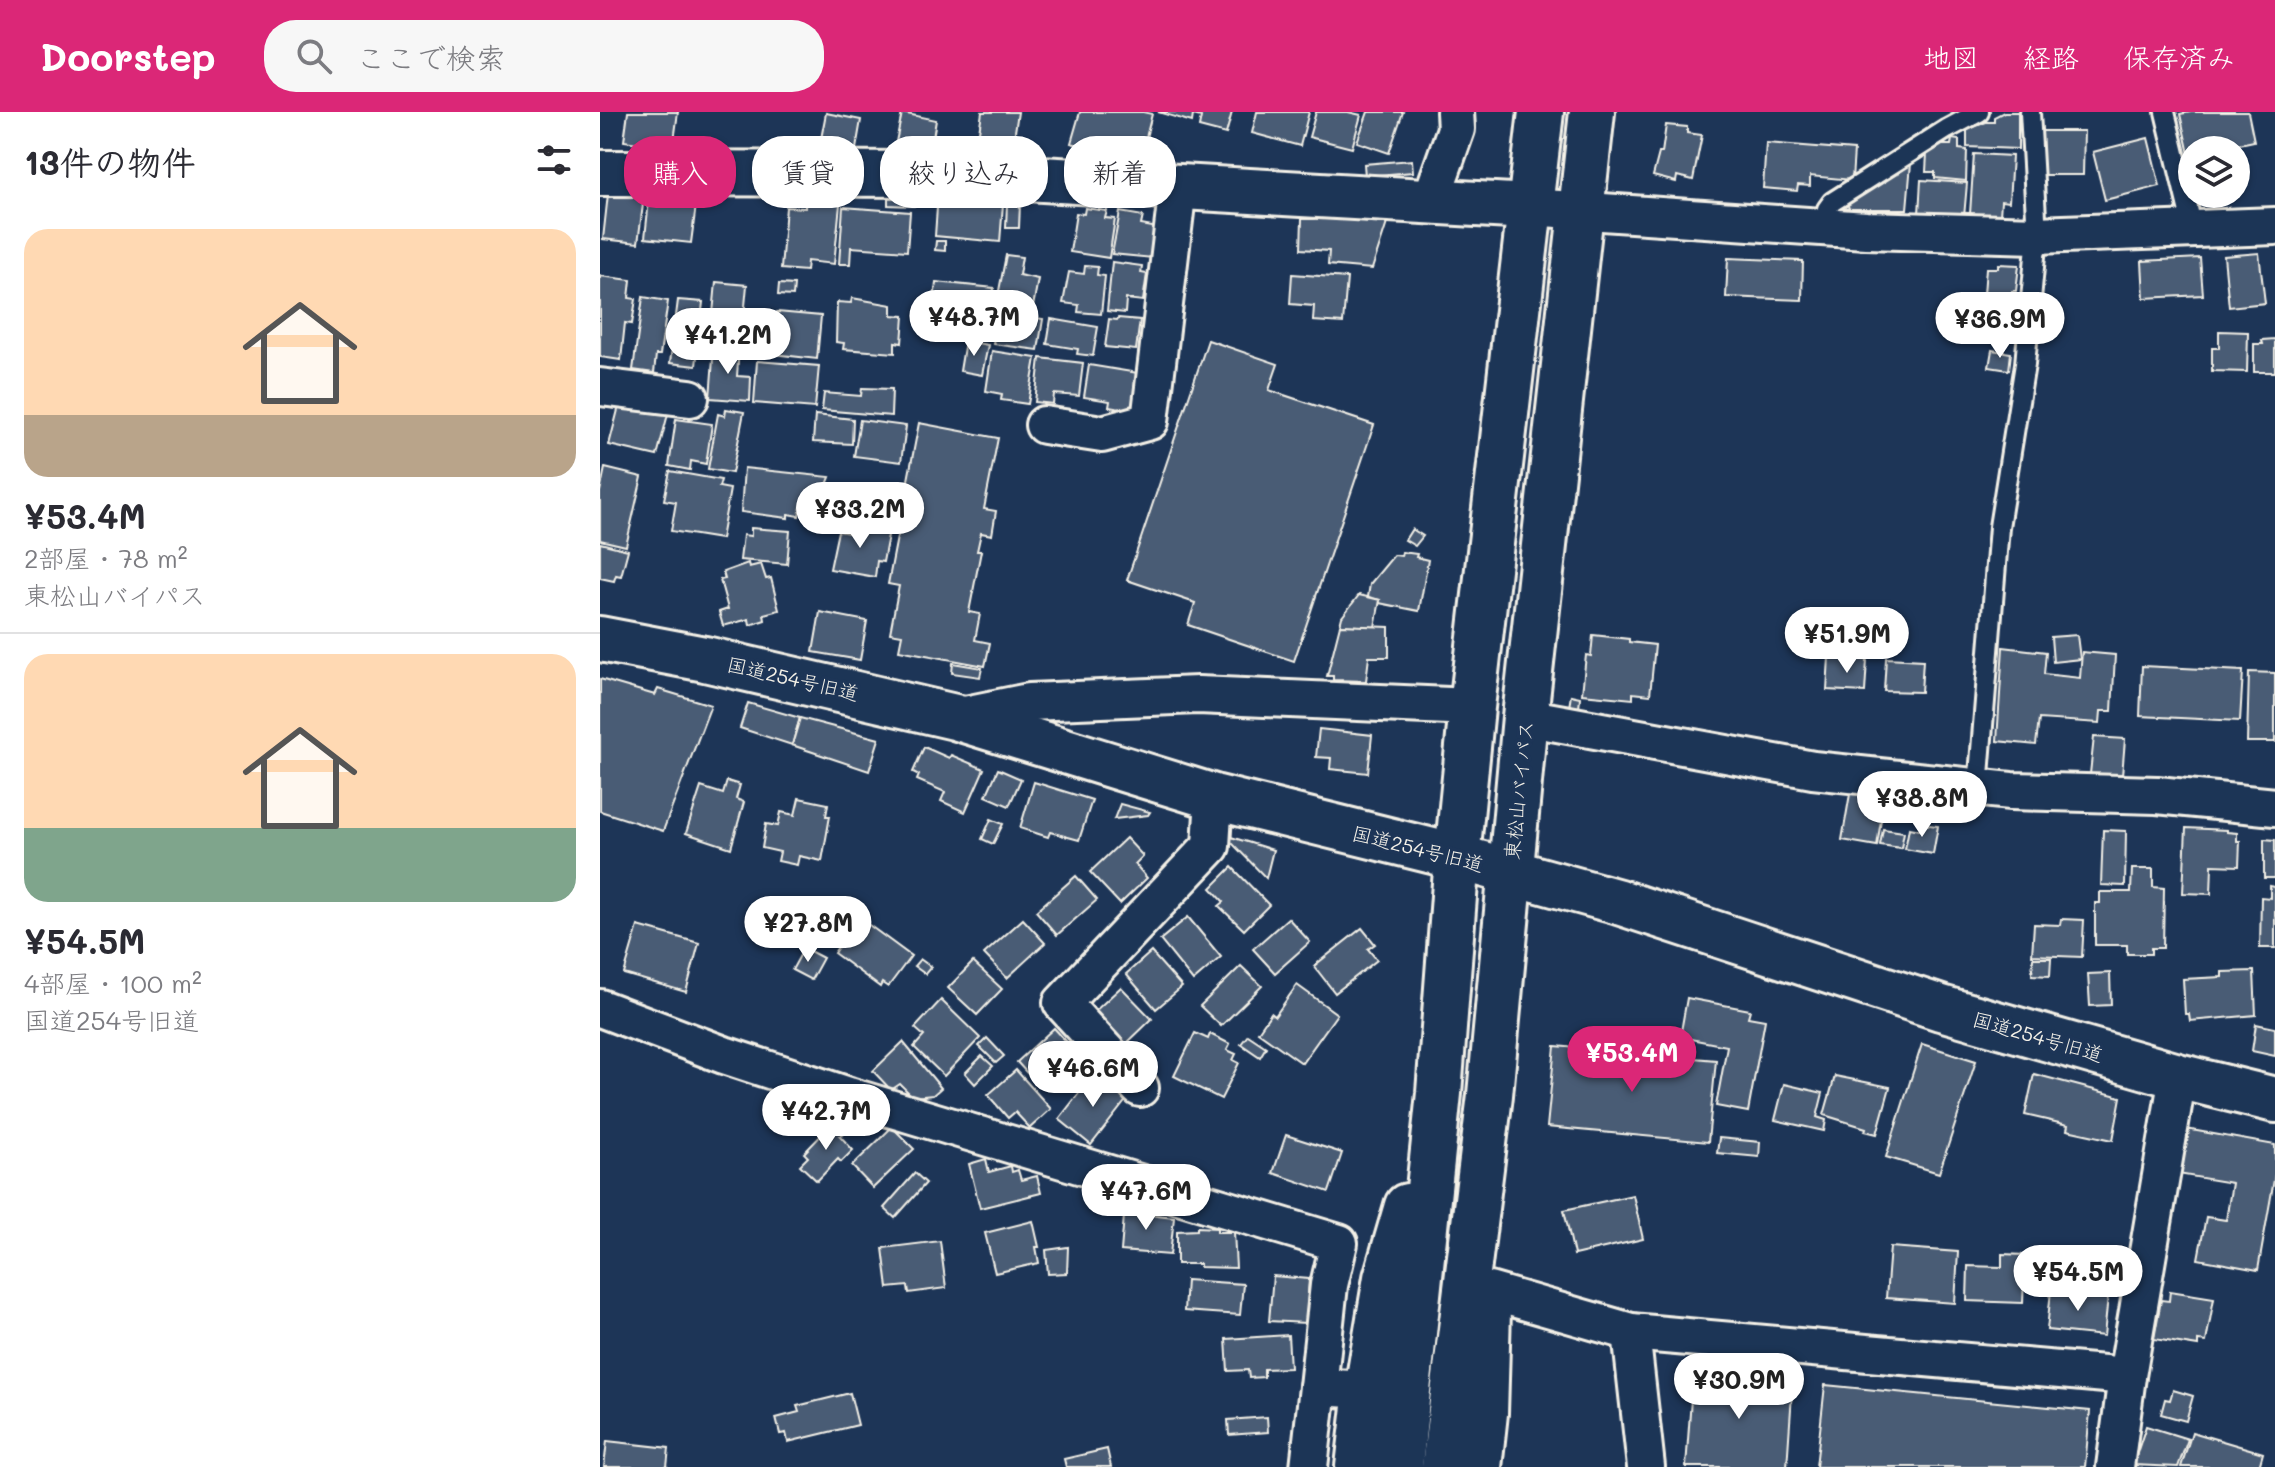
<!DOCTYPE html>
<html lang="ja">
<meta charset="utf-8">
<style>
:root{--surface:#fff;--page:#f7f7f7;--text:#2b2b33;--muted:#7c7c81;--line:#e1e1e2;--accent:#db2777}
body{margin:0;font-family:Mali,"Klee One",sans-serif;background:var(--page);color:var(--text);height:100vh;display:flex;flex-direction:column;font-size:30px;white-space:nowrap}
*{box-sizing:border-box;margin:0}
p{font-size:26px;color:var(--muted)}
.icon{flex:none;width:44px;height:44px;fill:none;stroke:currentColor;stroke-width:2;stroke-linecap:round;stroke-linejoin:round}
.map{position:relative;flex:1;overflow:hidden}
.drawer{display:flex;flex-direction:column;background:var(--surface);width:600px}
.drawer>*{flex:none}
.hud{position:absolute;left:24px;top:24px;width:760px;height:72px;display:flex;gap:16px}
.controls{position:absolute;left:1578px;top:24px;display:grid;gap:16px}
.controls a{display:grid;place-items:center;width:72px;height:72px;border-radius:50%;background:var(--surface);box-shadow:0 2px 6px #0004;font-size:40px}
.price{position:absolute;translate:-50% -68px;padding:0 18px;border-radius:28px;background:#fff;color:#222;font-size:26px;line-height:52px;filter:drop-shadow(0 2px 4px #0008)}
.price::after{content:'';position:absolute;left:50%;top:48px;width:24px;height:18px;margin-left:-12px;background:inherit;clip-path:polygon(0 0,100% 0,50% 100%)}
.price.on{background:var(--accent);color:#fff}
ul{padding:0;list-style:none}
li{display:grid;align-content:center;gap:16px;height:424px;padding:0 24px}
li+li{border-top:2px solid var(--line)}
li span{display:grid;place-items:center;height:248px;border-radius:24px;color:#555}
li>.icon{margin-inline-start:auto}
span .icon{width:144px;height:144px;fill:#fffc;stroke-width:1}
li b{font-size:34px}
h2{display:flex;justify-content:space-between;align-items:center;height:96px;padding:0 24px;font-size:34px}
.chip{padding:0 28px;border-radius:32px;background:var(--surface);box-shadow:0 2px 6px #0004;font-size:28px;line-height:72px}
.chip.on{background:var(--accent);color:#fff}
header{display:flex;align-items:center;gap:48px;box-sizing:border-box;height:112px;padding:0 40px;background:var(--accent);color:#fff}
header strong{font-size:38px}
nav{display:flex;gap:44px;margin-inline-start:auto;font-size:28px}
.search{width:560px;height:72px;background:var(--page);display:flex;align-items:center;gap:20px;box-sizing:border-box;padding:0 28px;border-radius:32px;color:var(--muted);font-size:30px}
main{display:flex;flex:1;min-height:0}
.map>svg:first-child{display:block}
</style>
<header>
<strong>Doorstep</strong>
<div class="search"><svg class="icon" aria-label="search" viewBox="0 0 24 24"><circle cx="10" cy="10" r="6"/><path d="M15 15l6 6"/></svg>ここで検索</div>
<nav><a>地図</a><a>経路</a><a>保存済み</a></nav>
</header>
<main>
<section class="drawer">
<h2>13件の物件<svg class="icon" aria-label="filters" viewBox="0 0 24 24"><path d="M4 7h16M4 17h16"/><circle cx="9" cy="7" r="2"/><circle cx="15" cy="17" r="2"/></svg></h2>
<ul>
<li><span style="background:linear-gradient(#ffd9b3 75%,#b9a48a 0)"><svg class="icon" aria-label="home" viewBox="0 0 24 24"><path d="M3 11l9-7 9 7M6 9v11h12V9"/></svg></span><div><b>¥53.4M</b><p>2部屋 · 78 m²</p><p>東松山バイパス</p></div></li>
<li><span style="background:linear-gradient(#ffd9b3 70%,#7fa58c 0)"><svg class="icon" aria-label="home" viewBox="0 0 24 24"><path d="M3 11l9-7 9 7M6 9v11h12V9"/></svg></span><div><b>¥54.5M</b><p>4部屋 · 100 m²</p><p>国道254号旧道</p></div></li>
</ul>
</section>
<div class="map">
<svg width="1675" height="1355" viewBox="0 0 1675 1355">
<rect width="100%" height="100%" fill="#1d3557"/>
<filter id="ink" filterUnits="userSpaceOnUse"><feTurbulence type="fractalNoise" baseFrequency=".0125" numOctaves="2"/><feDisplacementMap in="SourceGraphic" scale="16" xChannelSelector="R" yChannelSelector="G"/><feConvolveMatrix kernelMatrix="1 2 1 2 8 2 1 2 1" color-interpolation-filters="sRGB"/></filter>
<g filter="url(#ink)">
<g fill="#485b74" stroke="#f4f1e8" stroke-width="2">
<polygon points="28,0 78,0 73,36 24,29"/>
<polygon points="382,0 418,0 411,46 376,40"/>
<polygon points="480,0 543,0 552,2 540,49 471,31"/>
<polygon points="558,0 632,0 626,22 599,15 601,5 593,3 592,10"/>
<polygon points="657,0 709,0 700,34 652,21"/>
<polygon points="716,0 748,0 761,3 752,36 709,25"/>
<polygon points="768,0 803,0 789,41 757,30"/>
<polygon points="1404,0 1418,0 1418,37 1367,35 1367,18 1386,10 1394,10 1394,5"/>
<polygon points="1591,0 1648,0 1654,29 1611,38 1592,38 1592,42 1589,42 1580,2"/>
<polygon points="226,1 261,8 256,37 251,37 250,42 226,37 226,33 220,32"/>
<polygon points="302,1 336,8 331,38 324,36 323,43 302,39 303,31 296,30"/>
<polygon points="1066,13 1087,15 1087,21 1102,23 1093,68 1077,64 1076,70 1053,64 1059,41 1062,41"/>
<polygon points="1436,19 1484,19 1483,63 1435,63"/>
<polygon points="1548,26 1560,74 1505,88 1493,40"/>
<polygon points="1352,27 1359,28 1359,37 1367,38 1366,69 1335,66 1335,60 1326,60 1327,41 1341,33 1351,33"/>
<polygon points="1166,31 1254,38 1252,68 1210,64 1210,74 1198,73 1197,79 1163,76"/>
<polygon points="1374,42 1412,44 1409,90 1401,89 1400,104 1370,102"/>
<polygon points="812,48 813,60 765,64 764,52"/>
<polygon points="1311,51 1307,97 1249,97 1247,90"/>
<polygon points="1321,68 1367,71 1364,105 1319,102"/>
<polygon points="9,73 45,77 38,131 3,127"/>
<polygon points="66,74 112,75 111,95 63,89"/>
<polygon points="206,79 241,82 234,152 207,149 206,159 181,157 186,95 205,96"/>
<polygon points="288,80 315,81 314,94 288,93"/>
<polygon points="338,81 381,85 380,90 403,92 400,130 335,124"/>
<polygon points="49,88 96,93 91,131 45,126"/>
<polygon points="407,91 420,91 419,116 406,116"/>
<polygon points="243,95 310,100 307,139 251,135 250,152 239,152"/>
<polygon points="485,96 507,99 505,106 515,107 509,146 470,140 476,101 484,102"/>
<polygon points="520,100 543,104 541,113 558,116 553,146 512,142"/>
<polygon points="715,104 788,108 772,157 728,153 729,139 701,137 702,107 714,107"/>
<polygon points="336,129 345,129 345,139 335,138"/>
<polygon points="1659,141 1665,191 1629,195 1624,144"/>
<polygon points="406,143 422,145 419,163 438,167 433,195 397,189"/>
<polygon points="1128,146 1203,149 1202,188 1126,185"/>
<polygon points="1600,146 1603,183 1544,186 1542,149"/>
<polygon points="512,150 542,154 541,161 547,162 543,189 526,187 525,201 507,199"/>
<polygon points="1398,152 1419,153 1416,179 1412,179 1408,223 1377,221 1380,182 1384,182 1386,156 1398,156"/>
<polygon points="485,154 498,155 497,163 505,164 501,202 478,200 479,193 463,191 469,160 484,162"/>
<polygon points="692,162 747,166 743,211 713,209 714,194 690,192"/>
<polygon points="0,164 31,168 29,186 36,187 32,212 25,211 21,248 0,245"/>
<polygon points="116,170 147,173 142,226 111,223"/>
<polygon points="336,170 394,176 389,219 355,216 357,204 342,202 343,192 334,191"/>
<polygon points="179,172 194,173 193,184 178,183"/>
<polygon points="43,185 68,189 60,243 56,243 54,261 33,258"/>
<polygon points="252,186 292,193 292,203 304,204 302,231 295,230 295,241 243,237 244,231 236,230 237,190 251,191"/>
<polygon points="78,188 103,190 96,254 70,251"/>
<polygon points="177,200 221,204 217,247 173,242"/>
<polygon points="397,200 443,207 438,238 393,232"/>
<polygon points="518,206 540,208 536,238 505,235 509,207 517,208"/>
<polygon points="451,207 498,215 493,244 477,242 478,237 447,232"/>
<polygon points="1619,219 1648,220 1647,260 1612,259 1612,236 1619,236"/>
<polygon points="1675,227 1675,260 1654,260 1654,232 1663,232 1662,228"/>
<polygon points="608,228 678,252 669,278 774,313 694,549 588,513 595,491 527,468"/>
<polygon points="365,229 388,233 382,263 360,259"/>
<polygon points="114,234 139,236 137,264 151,265 150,289 110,286"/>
<polygon points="1392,238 1411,241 1409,258 1389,255"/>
<polygon points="392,239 436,246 428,292 401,288 402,282 386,279"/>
<polygon points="440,246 483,251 479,284 454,282 453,292 435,290"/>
<polygon points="157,249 219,254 215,296 154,291"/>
<polygon points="489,253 538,261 532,299 509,295 510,289 484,285"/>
<polygon points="262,276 292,277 291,304 222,298 224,281 261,284"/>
<polygon points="20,290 68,302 57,344 9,333"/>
<polygon points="126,297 144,300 132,361 108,357 118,302 125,304"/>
<polygon points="215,303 253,307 252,332 213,330"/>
<polygon points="76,307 112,312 106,352 91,349 90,358 69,354"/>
<polygon points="260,308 306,314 301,350 254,344"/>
<polygon points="319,311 398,326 384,397 396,399 392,423 381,421 377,439 381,439 369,500 380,502 375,528 390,531 385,554 299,538 302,523 290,521 299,474 288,472"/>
<polygon points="5,356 42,365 26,434 0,428 0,380"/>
<polygon points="144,356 230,365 221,388 203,386 199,404 188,402 188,406 141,400"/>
<polygon points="70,359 121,368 119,375 130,377 121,427 71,419 76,390 64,388"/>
<polygon points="257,409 279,413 279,416 289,418 283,450 277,449 275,465 230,457 238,419 255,422"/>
<polygon points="151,416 190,419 187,452 140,448 143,423 151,424"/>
<polygon points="812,417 823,424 815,434 805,428"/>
<polygon points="0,431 28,438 21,464 16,463 14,469 0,466"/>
<polygon points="802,440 817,442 816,445 828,448 819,499 779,491 780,488 768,485 770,472 794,443 801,444"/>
<polygon points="148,451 149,455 161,452 166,467 171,466 179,498 164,502 165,508 150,513 149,507 123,514 119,500 128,497 120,468 125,467 123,460"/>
<polygon points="759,483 780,488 775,515 740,513 742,505"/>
<polygon points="220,500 267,509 260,548 213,540"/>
<polygon points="740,513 789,515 789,545 769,545 766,569 733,568 733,564 727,564"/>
<polygon points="993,523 1029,527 1029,530 1055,533 1050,583 1033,581 1033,587 982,582 986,543 991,544"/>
<polygon points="1477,523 1480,547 1453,550 1451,525"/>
<polygon points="1403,535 1446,540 1444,562 1480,566 1482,540 1515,543 1512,599 1501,599 1500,611 1439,607 1436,633 1397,629"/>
<polygon points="1229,545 1267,548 1265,580 1227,578"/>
<polygon points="1286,546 1323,548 1321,580 1284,579"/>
<polygon points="353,551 382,556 380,565 352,561"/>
<polygon points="1542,554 1643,559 1640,609 1540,604"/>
<polygon points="1649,560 1675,561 1675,630 1647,630"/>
<polygon points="0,567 55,583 58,577 111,593 63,719 0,699"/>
<polygon points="971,583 980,585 979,597 969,595"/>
<polygon points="148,591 200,606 192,633 140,616"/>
<polygon points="200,606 279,627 269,659 192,633"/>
<polygon points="719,617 772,623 768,661 730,657 731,646 716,645"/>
<polygon points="1494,625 1525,627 1522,664 1490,662"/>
<polygon points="324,635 349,646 351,643 384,657 365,700 341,689 345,680 317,668 319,663 313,660"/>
<polygon points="398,657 421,667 409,694 386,684"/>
<polygon points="127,669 140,673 136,687 144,690 131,736 86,721 101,675 123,682"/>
<polygon points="434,670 492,688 479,728 450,720 448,725 420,716"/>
<polygon points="1251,676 1285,682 1277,734 1242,728"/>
<polygon points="199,686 228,692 226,704 230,704 222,749 199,744 197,753 178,749 180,740 162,736 166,712 178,714 181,700 195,703"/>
<polygon points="520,692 550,700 548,703 514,707"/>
<polygon points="391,707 403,712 393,732 382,727"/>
<polygon points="1321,712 1338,714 1333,742 1305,737 1309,716 1321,718"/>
<polygon points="1586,716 1627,718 1627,720 1637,721 1637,729 1640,729 1639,754 1612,753 1611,782 1583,781"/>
<polygon points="1283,717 1304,720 1301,736 1280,733"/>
<polygon points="1503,718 1526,719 1525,774 1501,773"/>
<polygon points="631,725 673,738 666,766 630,729"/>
<polygon points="526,726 543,744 535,752 547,766 520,792 490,760"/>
<polygon points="1664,727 1675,728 1675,766 1664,766"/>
<polygon points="632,755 669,793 644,818 619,794 624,790 611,776"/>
<polygon points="1532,757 1553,757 1553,775 1564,776 1563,836 1551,836 1551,842 1527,842 1527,833 1495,833 1495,791 1500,791 1500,780 1531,780"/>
<polygon points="476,764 497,788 457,823 436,799"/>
<polygon points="1670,774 1675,775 1675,836 1660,836 1661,785 1670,786"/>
<polygon points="258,805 311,844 288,875 282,871 280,875 234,841"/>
<polygon points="588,805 621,845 593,869 560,828"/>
<polygon points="688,806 710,830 675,861 653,837"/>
<polygon points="423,807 445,831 407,866 384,842"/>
<polygon points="1461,807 1484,808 1482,845 1432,843 1434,812 1460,813"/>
<polygon points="38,814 99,831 86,880 24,862"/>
<polygon points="762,816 775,832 768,837 777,848 735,881 714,854"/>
<polygon points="204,836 223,846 211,868 192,858"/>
<polygon points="551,840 582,875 556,897 526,862"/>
<polygon points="1433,846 1451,846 1450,864 1432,863"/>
<polygon points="320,847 331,855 325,862 314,854"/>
<polygon points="373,850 402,877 377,903 348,876"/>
<polygon points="641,854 662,874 621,914 600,894"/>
<polygon points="1654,859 1656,903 1590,909 1589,902 1585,902 1583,867 1622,865 1622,860"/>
<polygon points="1510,861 1511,893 1490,894 1488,862"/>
<polygon points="697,873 737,902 702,951 658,920 671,901 675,904"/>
<polygon points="521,875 552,907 524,934 493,901"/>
<polygon points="1087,886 1150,898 1148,905 1165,908 1148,1000 1116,994 1127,934 1080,925"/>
<polygon points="341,888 380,926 344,964 314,935 324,924 315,916"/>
<polygon points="1656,912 1675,916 1675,944 1652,939"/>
<polygon points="454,916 475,939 438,973 417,950"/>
<polygon points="595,921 608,927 610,922 630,932 627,938 636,942 633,948 639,951 621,987 574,964"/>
<polygon points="648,923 666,935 660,945 641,932"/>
<polygon points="999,923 1078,930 1077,945 997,938"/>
<polygon points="387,926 404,944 396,951 379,934"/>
<polygon points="303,930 341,976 333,983 313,985 300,972 291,978 273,959"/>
<polygon points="1322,932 1376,949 1339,1061 1286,1045"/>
<polygon points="955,934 1116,948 1108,1030 947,1015"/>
<polygon points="382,944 393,954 375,972 365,961"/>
<polygon points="416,958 451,997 430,1016 415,1000 408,1006 388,983"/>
<polygon points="494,962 527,987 491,1033 459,1007"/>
<polygon points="1434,962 1521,985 1513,1028 1467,1018 1468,1013 1425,1003"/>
<polygon points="1235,964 1290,975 1277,1022 1265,1019 1266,1016 1224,1003"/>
<polygon points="1184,972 1223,981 1217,1005 1226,1008 1224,1019 1175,1008"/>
<polygon points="233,1011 244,1021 240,1024 253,1038 241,1050 238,1047 217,1069 200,1053 208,1045 204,1041"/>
<polygon points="292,1015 314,1037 273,1076 252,1054"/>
<polygon points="1586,1017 1675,1033 1675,1062 1658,1158 1598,1147 1606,1105 1626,1108 1632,1071 1578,1062"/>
<polygon points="686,1023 742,1041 729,1080 673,1061"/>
<polygon points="1119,1026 1160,1030 1159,1045 1117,1041"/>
<polygon points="386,1047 389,1060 411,1054 412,1060 418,1058 421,1068 437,1064 441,1081 380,1096 369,1052"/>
<polygon points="315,1061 326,1071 295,1106 284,1096"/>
<polygon points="1033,1083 1043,1127 974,1143 964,1098"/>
<polygon points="525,1092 541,1093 540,1101 574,1105 570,1143 521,1139"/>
<polygon points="433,1109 439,1135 436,1135 439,1151 395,1161 385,1121"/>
<polygon points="597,1115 617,1116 617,1120 634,1120 636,1156 600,1155 600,1152 577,1152 577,1119 597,1118"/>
<polygon points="340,1129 346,1176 309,1181 308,1174 288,1176 283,1136"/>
<polygon points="468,1135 467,1161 448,1162 446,1138"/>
<polygon points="1290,1135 1358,1140 1355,1191 1286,1186"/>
<polygon points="1402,1142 1425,1143 1423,1191 1367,1189 1368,1154 1402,1155"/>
<polygon points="673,1164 709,1167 706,1211 669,1209"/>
<polygon points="586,1168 643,1172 640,1203 584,1199"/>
<polygon points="1451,1178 1508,1184 1504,1224 1447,1218"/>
<polygon points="1570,1179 1614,1186 1606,1230 1598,1229 1598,1234 1554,1227 1561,1188 1569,1189"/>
<polygon points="688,1223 690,1256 664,1257 664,1265 649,1266 648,1258 628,1259 626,1227"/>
<polygon points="1093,1260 1193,1267 1187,1355 1086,1355"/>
<polygon points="1225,1273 1490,1299 1485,1355 1216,1355"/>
<polygon points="1573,1278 1593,1284 1586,1309 1561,1302 1565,1287 1570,1288"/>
<polygon points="250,1281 258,1313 188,1330 186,1321 180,1322 176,1306 199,1300 197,1294"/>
<polygon points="667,1305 668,1320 629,1323 628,1308"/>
<polygon points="1546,1314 1588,1327 1578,1355 1533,1353"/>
<polygon points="1592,1320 1663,1341 1659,1355 1581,1355"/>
<polygon points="7,1329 69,1336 67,1355 4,1355"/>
<polygon points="507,1337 511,1355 466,1355 464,1347"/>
</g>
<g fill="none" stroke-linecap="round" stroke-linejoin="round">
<defs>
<g id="lane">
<polyline points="1565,0 1593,117"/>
<polyline points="1223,115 1227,97 1232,90 1347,17 1379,0"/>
<polyline points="1378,676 1399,415 1425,252 1437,123 1430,0"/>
</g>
<g id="street">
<polyline points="831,88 856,17 855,0"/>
<polyline points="929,95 1266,118 1437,123 1675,114"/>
<polyline points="0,275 90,286"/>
<polyline points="444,313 502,322 550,309 578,75"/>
<polyline points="355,605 429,590 598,583 872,595"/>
<polyline points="925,605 1213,658 1411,679 1557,683 1675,695"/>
<polyline points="0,896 124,943 249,984 739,1131 729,1173 718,1275 767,1278"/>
<polyline points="540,976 462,891 611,734 614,685"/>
<polyline points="889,1179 1031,1220 1527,1264"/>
<polyline points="1031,1220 1046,1355"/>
<polyline points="709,1355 718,1275"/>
<polyline points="1515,1355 1527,1264 1578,964"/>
</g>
<g id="secondary">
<polyline points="0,61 354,62 929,95"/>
<polyline points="0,527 105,547 355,605 614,685 857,745 1019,790 1341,896 1578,964 1675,988"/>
</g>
<g id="highway">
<polyline points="758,1355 767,1278 786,1166 807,1094"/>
<polyline points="800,1355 839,981 857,745 872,595 941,0"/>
<polyline points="844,1355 890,983 925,605 992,0"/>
<polyline points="879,1355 885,1301 888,1198"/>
</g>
</defs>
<use href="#lane" stroke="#f4f1e8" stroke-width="24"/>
<use href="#street" stroke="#f4f1e8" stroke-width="42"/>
<use href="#secondary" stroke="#f4f1e8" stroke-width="50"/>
<use href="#highway" stroke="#f4f1e8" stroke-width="50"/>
<use href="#lane" stroke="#1d3557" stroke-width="18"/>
<use href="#street" stroke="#1d3557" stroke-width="36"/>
<use href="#secondary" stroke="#1d3557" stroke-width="44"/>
<use href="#highway" stroke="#1d3557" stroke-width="44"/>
</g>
</g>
<g text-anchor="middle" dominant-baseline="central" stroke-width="7" stroke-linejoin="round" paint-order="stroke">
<g font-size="20" fill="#f4f1e8" stroke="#1d3557">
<text transform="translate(193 566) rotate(13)">国道254号旧道</text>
<text transform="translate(918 678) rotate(-84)">東松山バイパス</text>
<text transform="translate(818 736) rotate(14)">国道254号旧道</text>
<text transform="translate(1438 924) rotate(16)">国道254号旧道</text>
</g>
</g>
</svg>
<div class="controls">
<a><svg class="icon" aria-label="layers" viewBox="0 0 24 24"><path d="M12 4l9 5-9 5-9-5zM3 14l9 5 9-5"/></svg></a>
</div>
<b class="price" style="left:374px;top:246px">¥48.7M</b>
<b class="price" style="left:1400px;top:248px">¥36.9M</b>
<b class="price" style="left:128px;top:264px">¥41.2M</b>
<b class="price" style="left:260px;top:438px">¥33.2M</b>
<b class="price" style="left:1247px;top:563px">¥51.9M</b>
<b class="price" style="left:1322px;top:727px">¥38.8M</b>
<b class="price" style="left:208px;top:852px">¥27.8M</b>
<b class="price on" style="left:1032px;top:982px">¥53.4M</b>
<b class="price" style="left:493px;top:997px">¥46.6M</b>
<b class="price" style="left:226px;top:1040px">¥42.7M</b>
<b class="price" style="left:546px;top:1120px">¥47.6M</b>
<b class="price" style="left:1478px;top:1201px">¥54.5M</b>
<b class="price" style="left:1139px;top:1309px">¥30.9M</b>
<div class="hud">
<a class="chip on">購入</a>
<a class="chip">賃貸</a>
<a class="chip">絞り込み</a>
<a class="chip">新着</a>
</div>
</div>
</main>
